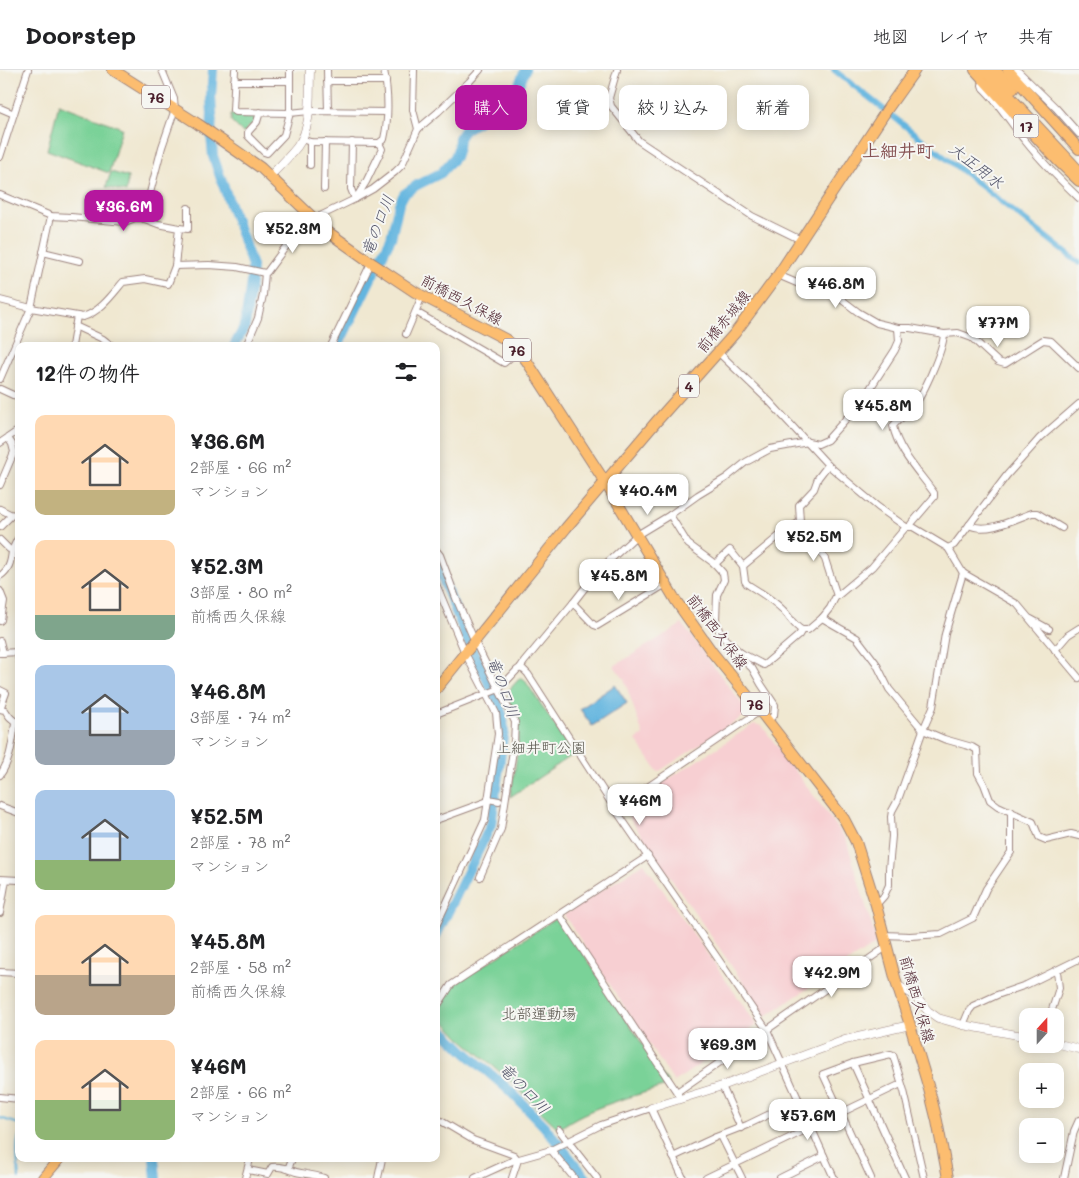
<!DOCTYPE html>
<html lang="ja">
<meta charset="utf-8">
<style>
:root{--surface:#fff;--page:#f6f6f6;--text:#202124;--muted:#757577;--line:#e0e0e0;--accent:#b5179e}
body{margin:0;font-family:Mali,"Klee One",sans-serif;background:var(--page);color:var(--text);height:100vh;display:flex;flex-direction:column;font-size:19px;white-space:nowrap}
*{box-sizing:border-box;margin:0}
p{font-size:16px;color:var(--muted)}
.icon{flex:none;width:28px;height:28px;fill:none;stroke:currentColor;stroke-width:2;stroke-linecap:round;stroke-linejoin:round}
.map{position:relative;flex:1;overflow:hidden}
.panel{position:absolute;left:15px;top:272px;width:425px;height:820px;display:flex;flex-direction:column;background:var(--surface);border-radius:10px;box-shadow:0 2px 12px #0003}
.panel>*{flex:none}
.guide{position:absolute;left:455px;top:15px;width:475px;height:45px;display:flex;gap:10px}
.needle{width:32px;rotate:21deg}
.tools{position:absolute;left:1019px;top:938px;display:grid;gap:10px}
.tools a{display:grid;place-items:center;width:45px;height:45px;border-radius:10px;background:var(--surface);box-shadow:0 2px 12px #0003;font-size:25px}
.price{position:absolute;translate:-50% -42px;padding:0 11px;border-radius:10px;background:#fff;color:#222;font-size:16px;line-height:32px;filter:drop-shadow(0 1px 2px #0008)}
.price::after{content:'';position:absolute;left:50%;top:30px;width:15px;height:11px;margin-left:-8px;background:inherit;clip-path:polygon(0 0,100% 0,50% 100%)}
.price.on{background:var(--accent);color:#fff}
ul{padding:0;list-style:none}
li{display:flex;align-items:center;gap:15px;height:125px;padding:0 20px}
li span{display:grid;place-items:center;flex:none;width:140px;height:100px;border-radius:10px;color:#555}
li>.icon{margin-inline-start:auto}
span .icon{width:60px;height:60px;fill:#fffc;stroke-width:1}
li b{font-size:21px}
h2{display:flex;justify-content:space-between;align-items:center;height:60px;padding:0 20px;font-size:21px}
.chip{padding:0 18px;border-radius:10px;background:var(--surface);box-shadow:0 2px 12px #0003;font-size:18px;line-height:45px}
.chip.on{background:var(--accent);color:#fff}
header{display:flex;align-items:center;gap:30px;box-sizing:border-box;height:70px;padding:0 25px;background:var(--surface);border-bottom:1px solid var(--line)}
header strong{font-size:24px}
nav{display:flex;gap:28px;margin-inline-start:auto;font-size:18px}
.map>svg:first-child{display:block}
</style>
<header>
<strong>Doorstep</strong>
<nav><a>地図</a><a>レイヤ</a><a>共有</a></nav>
</header>
<div class="map">
<svg width="1079" height="1108" viewBox="0 0 1079 1108">
<rect width="100%" height="100%" fill="#f6f6f2"/>
<filter id="ink" filterUnits="userSpaceOnUse"><feTurbulence type="fractalNoise" baseFrequency=".02" numOctaves="2"/><feDisplacementMap in="SourceGraphic" scale="10" xChannelSelector="R" yChannelSelector="G"/><feConvolveMatrix kernelMatrix="1 2 1 2 8 2 1 2 1" color-interpolation-filters="sRGB"/></filter>
<filter id="wash" filterUnits="userSpaceOnUse"><feTurbulence type="fractalNoise" baseFrequency=".0096" numOctaves="4" result="noise"/><feDisplacementMap in="SourceGraphic" scale="20" xChannelSelector="R" yChannelSelector="G"/><feGaussianBlur stdDeviation="1.12" result="paint"/><feColorMatrix in="noise" values="0 0 0 0 0 0 0 0 0 0 0 0 0 0 0 0 0 1.4 0 .05"/><feComposite in="paint" operator="in"/></filter>
<g filter="url(#wash)">
<rect width="100%" height="100%" fill="#f0e8d1"/>
<g fill="#f7cfd2">
<polygon points="682,554 745,638 744,646 658,702 636,670 643,665 624,609 614,596"/>
<polygon points="754,654 762,656 846,769 877,873 766,946 627,744 628,735"/>
<polygon points="644,793 757,955 674,1012 564,845"/>
</g>
<g fill="#7ad298" stroke="#627862">
<polygon points="59,34 122,58 109,103 47,80"/>
<polygon points="231,44 254,45 256,47 255,51 243,63 231,51"/>
<polygon points="111,102 128,107 126,122 106,117"/>
<path d="M520,608L524,609L574,684L510,727C514,703 520,678 517,654C516,642 507,632 508,621Z"/>
<path d="M556,848L561,849L669,1015C636,1026 586,1037 559,1059L543,1044L513,1013L459,967L449,956L436,944V940L452,916Z"/>
</g>
<polygon fill="#64b5df" stroke="#576a85" points="615,615 627,633 592,656 580,639"/>
<g fill="none" stroke-linecap="round" stroke-linejoin="round">
<g stroke="#64b5df" stroke-width="2">
<polyline points="0,1048 19,1054"/>
<path d="M19,1066C15,1079 18,1095 19,1108"/>
</g>
<polyline stroke="#64b5df" stroke-width="5.5" points="834,0 1079,193"/>
<g stroke="#64b5df" stroke-width="10">
<polyline points="213,0 211,26 212,44 211,65 213,86 233,143 241,163 252,196 251,212 246,248 245,256 234,276"/>
<polyline points="338,276 384,182 391,168 399,134 404,124 417,115 441,103 455,87 458,78 459,68 464,60 495,42 518,17 525,0"/>
<polyline points="436,492 466,567 491,618 502,644 504,660 491,755 436,866"/>
<polyline points="436,954 465,982 510,1021 544,1056 586,1108"/>
<polyline points="154,1089 156,1108"/>
</g>
</g>
</g>
<g filter="url(#ink)">
<g fill="none" stroke-linecap="round" stroke-linejoin="round">
<defs>
<g id="minor">
<polyline points="235,0 233,40 236,42 290,43 309,41 387,42"/>
<polyline points="327,0 328,41"/>
<polyline points="414,0 413,40 418,59"/>
<polyline points="617,0 609,28 611,36 639,71 752,146 801,170"/>
<polyline points="1017,0 1056,38 1079,64"/>
<path d="M984,10L982,15L983,18C1000,34 1011,54 1026,72C1042,92 1060,110 1079,128"/>
<polyline points="234,11 290,11"/>
<polyline points="327,11 386,11"/>
<polyline points="0,38 14,44"/>
<polyline points="260,42 257,52 248,62 248,66 264,82 267,83 284,65 290,43 290,0"/>
<path d="M302,69L310,72L379,73L384,69C389,47 388,22 384,0"/>
<polyline points="352,72 351,119 355,129"/>
<polyline points="0,87 28,0"/>
<polyline points="310,95 310,72"/>
<polyline points="324,119 325,72"/>
<path d="M0,125L51,146L71,147L125,152L135,148H142L158,154L179,158L175,196L168,214L145,209L123,212C112,225 100,242 83,247L31,238L0,230"/>
<polyline points="356,128 366,112 382,79 379,73"/>
<polyline points="144,149 151,119 162,77 175,39 174,29 162,0"/>
<polyline points="179,158 188,159 188,138"/>
<polyline points="43,182 80,191"/>
<polyline points="175,196 209,195 237,197 265,203"/>
<polyline points="778,205 813,220 833,223 858,242 877,253 898,258 910,258 944,264 958,263 972,268 998,292 1005,294 1043,270 1051,271 1079,298"/>
<polyline points="416,242 504,293 518,281"/>
<polyline points="75,256 103,269 112,276"/>
<polyline points="406,264 422,226"/>
<polyline points="72,276 77,246"/>
<polyline points="246,276 258,248 263,225 265,203 267,202 304,152 312,147 320,146 355,129 373,119 395,102 402,95 418,59 438,42 469,12 480,0"/>
<polyline points="331,276 371,193"/>
<polyline points="718,282 770,332 828,395 878,437 906,457 913,457 948,478 963,503 1017,534 1079,608"/>
<polyline points="0,309 31,238 51,146"/>
<polyline points="0,319 13,325 19,326"/>
<polyline points="0,373 19,360"/>
<polyline points="828,395 818,408 814,419 799,435 800,452 825,489 837,526"/>
<polyline points="0,415 14,382 12,374 8,368"/>
<polyline points="0,439 12,445 17,443 19,438"/>
<polyline points="670,445 688,474 715,494 723,503 724,510 717,525 716,550 719,560 725,569 741,583 764,595 799,565 802,560 808,560 822,548 830,538 835,528 872,497 906,457"/>
<path d="M969,455C987,464 1015,449 1032,443H1037L1062,458"/>
<polyline points="0,457 12,445"/>
<path d="M910,457L911,454L934,427V423C919,402 898,381 893,356C898,349 905,346 911,340C922,328 943,281 944,264"/>
<polyline points="0,470 9,479 12,480"/>
<polyline points="948,478 954,475 1007,405 1040,368 1079,334"/>
<polyline points="436,480 440,485 456,528 475,572 515,652 514,674 501,759 480,807"/>
<path d="M715,494L730,480L743,496L745,511L747,514C760,522 772,529 783,540C789,546 794,556 802,560"/>
<polyline points="743,496 785,461 800,452"/>
<path d="M0,506C9,500 11,492 12,481C13,478 15,474 17,470"/>
<polyline points="436,514 465,583 496,643 498,664 485,750 436,856"/>
<polyline points="0,521 4,531 1,550 0,551"/>
<polyline points="573,533 594,555 597,556 666,514"/>
<polyline points="822,548 857,568 876,593 889,619 923,660 944,669 972,677 977,680 978,703 984,714 990,730 998,736 1033,752 1039,767 1046,770 1071,764 1079,766"/>
<polyline points="1031,549 1049,559"/>
<polyline points="0,571 3,583"/>
<polyline points="1055,580 1068,565 1079,558"/>
<polyline points="17,582 19,590"/>
<polyline points="0,583 19,582"/>
<polyline points="741,583 743,590 752,598 761,614 775,635 774,645 768,651"/>
<polyline points="520,598 524,600 528,604 615,739 767,960 834,1108"/>
<path d="M0,620L6,623L0,639L5,640C8,645 11,650 17,652"/>
<polyline points="436,644 499,619 517,600 520,598 524,592 573,533 598,501 637,465 670,445 698,425 726,408 746,392 770,379 808,372 818,374 827,370 862,331 895,280 899,271 898,258"/>
<path d="M0,705C11,690 12,672 15,654L19,650"/>
<polyline points="488,729 499,731"/>
<polyline points="0,736 19,743"/>
<polyline points="615,739 760,641"/>
<polyline points="436,750 488,731"/>
<polyline points="0,809 19,810"/>
<polyline points="876,835 884,826 889,815 889,799 892,766 891,747 892,741 898,730 923,660 933,637 945,564 963,503"/>
<polyline points="0,843 6,810"/>
<polyline points="559,844 678,1024"/>
<polyline points="884,865 910,866 941,864 973,848 986,819 1011,782 1011,741"/>
<polyline points="0,902 19,903"/>
<polyline points="436,938 451,915 648,786"/>
<polyline points="1050,946 1059,918 1057,901"/>
<polyline points="963,955 969,941 973,936 997,925 1026,915 1079,889"/>
<polyline points="853,993 905,1108"/>
<polyline points="722,1016 741,1058"/>
<polyline points="677,1022 882,880 888,878"/>
<polyline points="0,1027 19,1029"/>
<polyline points="436,1048 473,1070 514,1085 518,1090"/>
<polyline points="559,1060 597,1108"/>
<polyline points="721,1066 742,1108"/>
<polyline points="551,1080 574,1108"/>
<polyline points="673,1087 716,1067 747,1055 799,1030"/>
<polyline points="288,1099 292,1089"/>
<path d="M248,1100L268,1104L272,1097C281,1096 288,1099 296,1102C306,1104 315,1105 324,1108"/>
<polyline points="245,1108 250,1089"/>
<polyline points="378,1108 382,1089"/>
<polyline points="475,1108 512,1091 551,1080 601,1055 651,1038 683,1108"/>
<polyline points="512,1108 518,1090"/>
<polyline points="706,1108 901,1014"/>
<polyline points="780,1108 824,1086"/>
<polyline points="871,1108 823,1004 853,993 891,984 893,985 904,1021 924,1108"/>
<polyline points="1064,1108 1074,1061 1079,1050"/>
</g>
<g id="tertiary">
<path d="M270,106C279,97 289,87 297,77C313,56 309,25 310,0"/>
<polyline points="897,915 914,925 928,941 938,948 963,955 1028,967"/>
<polyline points="1055,973 1079,979"/>
<polyline points="651,1038 722,1016 845,970 910,955"/>
</g>
<g id="primary">
<polyline points="113,0 198,54 261,98 328,162 373,194 415,222 505,269 514,276 526,290 605,412 676,531 712,582 760,641 844,749 856,772 876,835 897,915 910,955 929,1019 937,1051 948,1108"/>
<polyline points="436,619 566,458 656,352 735,263 778,205 888,38 915,0"/>
<polyline points="43,1108 59,1089"/>
</g>
<g id="trunk">
<polyline points="975,0 1058,91 1079,111"/>
<polyline points="985,0 1079,101"/>
<polyline points="995,0 1013,19"/>
<polyline points="1008,0 1079,79"/>
</g>
</defs>
<use href="#minor" stroke="#9d847e" stroke-width="8"/>
<use href="#tertiary" stroke="#9d847e" stroke-width="9"/>
<use href="#primary" stroke="#9d847e" stroke-width="12"/>
<use href="#trunk" stroke="#9d847e" stroke-width="12"/>
<use href="#minor" stroke="#fff" stroke-width="6"/>
<use href="#tertiary" stroke="#fff" stroke-width="8"/>
<use href="#primary" stroke="#fcbd6f" stroke-width="10"/>
<use href="#trunk" stroke="#fcbd6f" stroke-width="10"/>
</g>
</g>
<g text-anchor="middle" dominant-baseline="central" stroke-width="4" stroke-linejoin="round" paint-order="stroke">
<g fill="#f6f6f2" stroke="#7e6067" stroke-width="1">
<rect x="142" y="15.5" width="28" height="23" rx="4"/>
<rect x="1013.5" y="44.5" width="25" height="23" rx="4"/>
<rect x="503" y="268.5" width="28" height="23" rx="4"/>
<rect x="679" y="304.5" width="20" height="23" rx="4"/>
<rect x="741" y="622.5" width="28" height="23" rx="4"/>
</g>
<g font-size="14" font-weight="bold" fill="#4a1f2b">
<text x="156" y="27">76</text>
<text x="1026" y="56">17</text>
<text x="517" y="280">76</text>
<text x="689" y="316">4</text>
<text x="755" y="634">76</text>
</g>
<g font-size="15" fill="#4a1f2b" stroke="#f6f6f2">
<text transform="translate(462 229) rotate(28)">前橋西久保線</text>
<text transform="translate(723 251) rotate(-51)">前橋赤城線</text>
<text transform="translate(718 561) rotate(53)">前橋西久保線</text>
<text transform="translate(918 929) rotate(74)">前橋西久保線</text>
</g>
<g font-size="15" fill="#58554c" stroke="#f6f6f2">
<text x="541" y="677">上細井町公園</text>
<text x="539" y="943">北部運動場</text>
</g>
<g font-size="16" font-style="italic" fill="#53546a" stroke="#f6f6f2">
<text transform="translate(977 95) rotate(38)">大正用水</text>
<text transform="translate(377 155) rotate(-69)">竜の口川</text>
<text transform="translate(504 617) rotate(70)">竜の口川</text>
<text transform="translate(525 1018) rotate(46)">竜の口川</text>
</g>
<g font-size="18" font-weight="bold" fill="#865253" stroke="#f6f6f2">
<text x="898" y="80">上細井町</text>
</g>
</g>
</svg>
<div class="tools">
<a><svg class="needle" viewBox="-14 -14 28 28"><path d="M0-13l5 13h-10z" fill="#e53935"/><path d="M0 13l5-13h-10z" fill="#757577"/></svg></a>
<a>+</a>
<a>−</a>
</div>
<b class="price on" style="left:124px;top:162px">¥36.6M</b>
<b class="price" style="left:293px;top:184px">¥52.3M</b>
<b class="price" style="left:836px;top:239px">¥46.8M</b>
<b class="price" style="left:998px;top:278px">¥77M</b>
<b class="price" style="left:883px;top:361px">¥45.8M</b>
<b class="price" style="left:648px;top:446px">¥40.4M</b>
<b class="price" style="left:814px;top:492px">¥52.5M</b>
<b class="price" style="left:619px;top:531px">¥45.8M</b>
<b class="price" style="left:640px;top:756px">¥46M</b>
<b class="price" style="left:832px;top:928px">¥42.9M</b>
<b class="price" style="left:728px;top:1000px">¥69.3M</b>
<b class="price" style="left:808px;top:1071px">¥57.6M</b>
<div class="guide">
<a class="chip on">購入</a>
<a class="chip">賃貸</a>
<a class="chip">絞り込み</a>
<a class="chip">新着</a>
</div>
<section class="panel">
<h2>12件の物件<svg class="icon" aria-label="filters" viewBox="0 0 24 24"><path d="M4 7h16M4 17h16"/><circle cx="9" cy="7" r="2"/><circle cx="15" cy="17" r="2"/></svg></h2>
<ul>
<li><span style="background:linear-gradient(#ffd9b3 75%,#c2b280 0)"><svg class="icon" aria-label="home" viewBox="0 0 24 24"><path d="M3 11l9-7 9 7M6 9v11h12V9"/></svg></span><div><b>¥36.6M</b><p>2部屋 · 66 m²</p><p>マンション</p></div></li>
<li><span style="background:linear-gradient(#ffd9b3 75%,#7fa58c 0)"><svg class="icon" aria-label="home" viewBox="0 0 24 24"><path d="M3 11l9-7 9 7M6 9v11h12V9"/></svg></span><div><b>¥52.3M</b><p>3部屋 · 80 m²</p><p>前橋西久保線</p></div></li>
<li><span style="background:linear-gradient(#a9c7e8 65%,#9aa5b1 0)"><svg class="icon" aria-label="home" viewBox="0 0 24 24"><path d="M3 11l9-7 9 7M6 9v11h12V9"/></svg></span><div><b>¥46.8M</b><p>3部屋 · 74 m²</p><p>マンション</p></div></li>
<li><span style="background:linear-gradient(#a9c7e8 70%,#8fb573 0)"><svg class="icon" aria-label="home" viewBox="0 0 24 24"><path d="M3 11l9-7 9 7M6 9v11h12V9"/></svg></span><div><b>¥52.5M</b><p>2部屋 · 78 m²</p><p>マンション</p></div></li>
<li><span style="background:linear-gradient(#ffd9b3 60%,#b9a48a 0)"><svg class="icon" aria-label="home" viewBox="0 0 24 24"><path d="M3 11l9-7 9 7M6 9v11h12V9"/></svg></span><div><b>¥45.8M</b><p>2部屋 · 58 m²</p><p>前橋西久保線</p></div></li>
<li><span style="background:linear-gradient(#ffd9b3 60%,#8fb573 0)"><svg class="icon" aria-label="home" viewBox="0 0 24 24"><path d="M3 11l9-7 9 7M6 9v11h12V9"/></svg></span><div><b>¥46M</b><p>2部屋 · 66 m²</p><p>マンション</p></div></li>
</ul>
</section>
</div>
